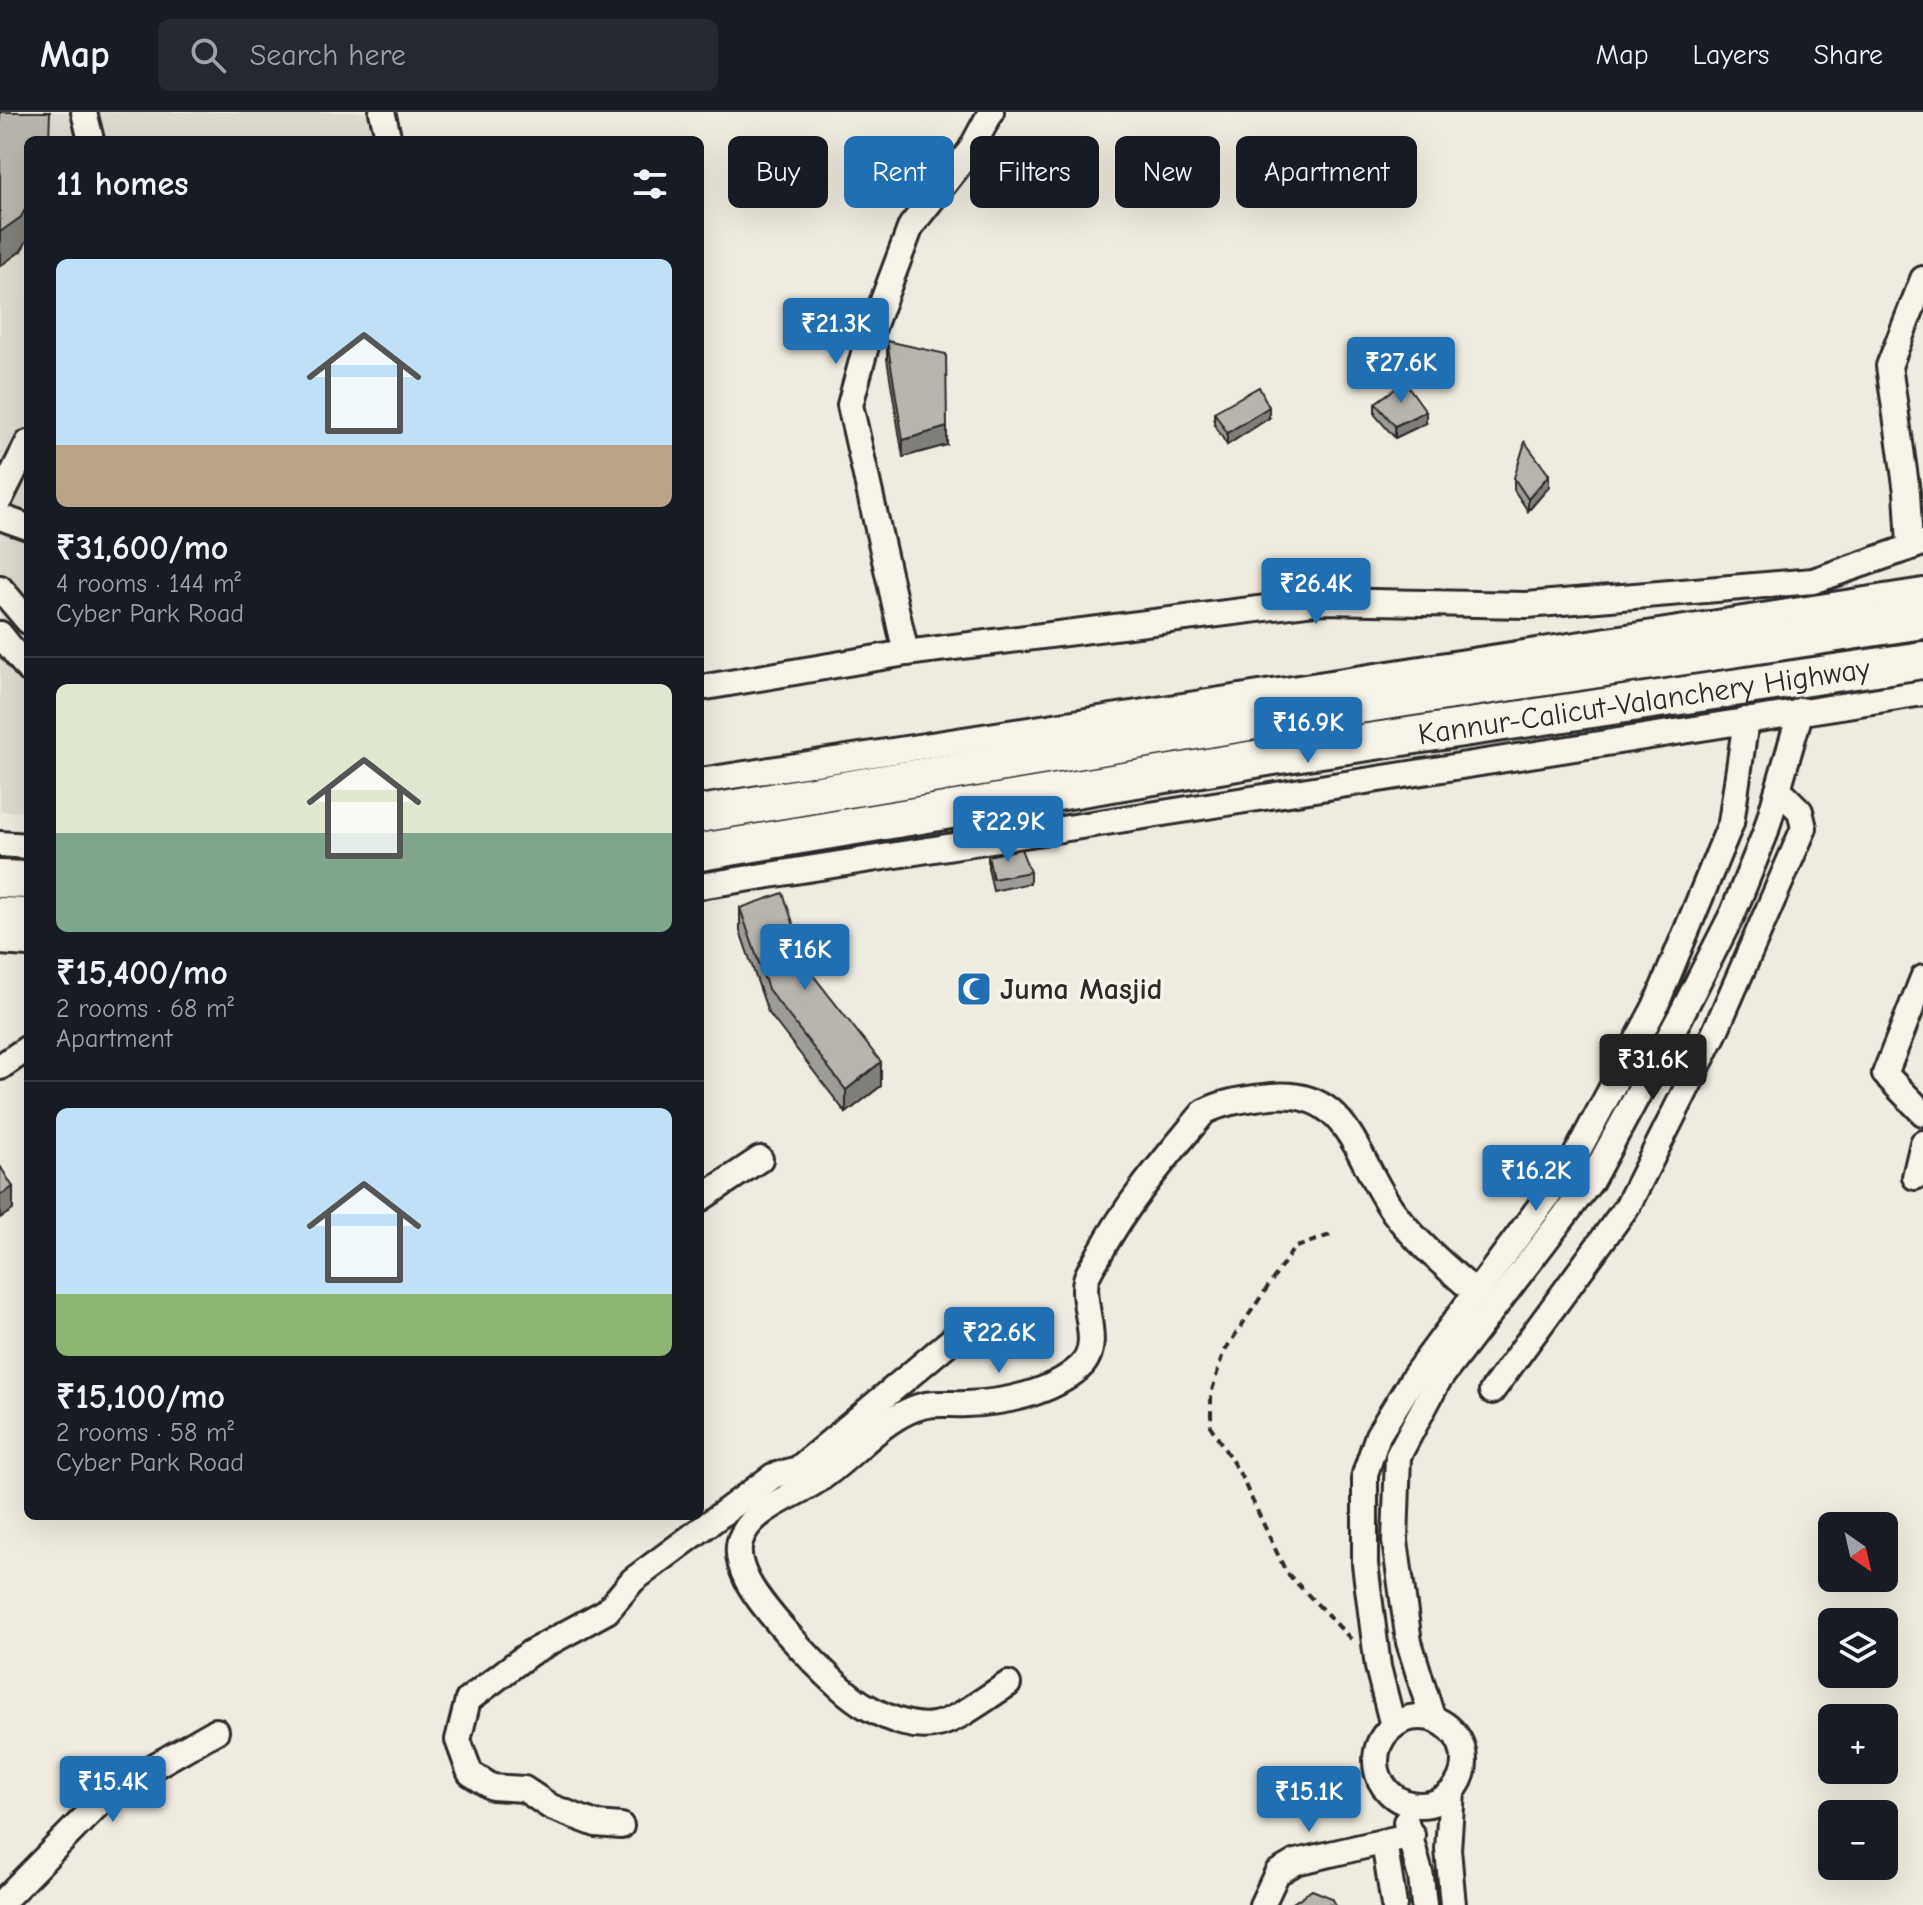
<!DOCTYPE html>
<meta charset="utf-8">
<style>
:root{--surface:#171b24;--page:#242831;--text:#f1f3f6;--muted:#9ea1a6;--line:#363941;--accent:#1f6fb2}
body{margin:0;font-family:"Comic Neue",sans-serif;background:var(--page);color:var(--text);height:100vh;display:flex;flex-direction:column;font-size:30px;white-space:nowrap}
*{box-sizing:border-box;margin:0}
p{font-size:26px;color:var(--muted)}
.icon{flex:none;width:44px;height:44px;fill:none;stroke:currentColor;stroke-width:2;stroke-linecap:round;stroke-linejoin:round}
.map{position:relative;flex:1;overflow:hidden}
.panel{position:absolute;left:24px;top:24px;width:680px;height:1384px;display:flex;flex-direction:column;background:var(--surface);border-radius:12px;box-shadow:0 8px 32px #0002}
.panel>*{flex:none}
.guide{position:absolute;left:728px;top:24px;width:760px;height:72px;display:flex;gap:16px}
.needle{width:52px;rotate:146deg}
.tools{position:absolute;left:1818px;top:1400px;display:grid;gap:16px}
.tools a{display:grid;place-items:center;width:80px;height:80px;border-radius:12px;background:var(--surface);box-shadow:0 8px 32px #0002;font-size:40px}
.price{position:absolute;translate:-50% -68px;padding:0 18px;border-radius:8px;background:var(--accent);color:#fff;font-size:26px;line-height:52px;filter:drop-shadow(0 2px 4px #0008)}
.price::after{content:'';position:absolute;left:50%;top:48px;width:24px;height:18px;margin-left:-12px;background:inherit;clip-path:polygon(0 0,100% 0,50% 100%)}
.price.current{background:#222;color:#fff}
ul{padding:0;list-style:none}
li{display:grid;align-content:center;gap:16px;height:424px;padding:0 32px}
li+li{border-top:2px solid var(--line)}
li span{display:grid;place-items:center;height:248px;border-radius:12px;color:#555}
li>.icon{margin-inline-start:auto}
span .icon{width:144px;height:144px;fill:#fffc;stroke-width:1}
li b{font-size:34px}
h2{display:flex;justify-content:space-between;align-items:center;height:96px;padding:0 32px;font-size:34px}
.pill{padding:0 28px;border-radius:12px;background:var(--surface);box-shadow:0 8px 32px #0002;font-size:28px;line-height:72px}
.pill.current{background:var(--accent);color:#fff}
header{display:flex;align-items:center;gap:48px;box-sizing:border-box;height:112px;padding:0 40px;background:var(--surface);border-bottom:2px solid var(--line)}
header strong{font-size:38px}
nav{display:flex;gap:44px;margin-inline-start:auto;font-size:28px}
.search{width:560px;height:72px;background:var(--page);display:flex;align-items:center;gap:20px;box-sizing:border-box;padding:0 28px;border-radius:12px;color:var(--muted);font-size:30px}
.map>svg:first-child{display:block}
</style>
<header>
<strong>Map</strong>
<div class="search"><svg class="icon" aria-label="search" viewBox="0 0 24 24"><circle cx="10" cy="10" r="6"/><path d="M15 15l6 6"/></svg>Search here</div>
<nav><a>Map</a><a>Layers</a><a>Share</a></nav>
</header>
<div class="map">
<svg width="1923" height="1793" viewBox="0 0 1923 1793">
<rect width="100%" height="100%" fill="#efebe0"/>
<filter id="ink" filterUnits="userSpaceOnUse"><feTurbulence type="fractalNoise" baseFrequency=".0125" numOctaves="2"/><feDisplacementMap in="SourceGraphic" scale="16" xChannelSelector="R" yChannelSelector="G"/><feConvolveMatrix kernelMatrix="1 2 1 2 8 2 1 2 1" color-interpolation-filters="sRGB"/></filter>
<g filter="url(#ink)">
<polygon fill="#dedbd1" points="0,0 382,0 389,28 28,28 28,700 0,699"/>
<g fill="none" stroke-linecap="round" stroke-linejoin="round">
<defs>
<g id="minor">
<polyline points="84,0 91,28"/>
<polyline points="382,0 389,28"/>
<polyline points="0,387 28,331"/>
<polyline points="0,405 28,415"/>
<polyline points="1910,433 1907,380 1889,254 1923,167"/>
<polyline points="0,476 28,509"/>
<polyline points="0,522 28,557"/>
<polyline points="906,541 850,293 866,234 911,114 970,39 991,0"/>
<polyline points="700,576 906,541 1322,489 1527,493 1813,469 1923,431"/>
<polyline points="700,669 1923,479"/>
<polyline points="0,732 28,734"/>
<polyline points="700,774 1923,581"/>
<polyline points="0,830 28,832"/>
<polyline points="1923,866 1885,962 1923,1001"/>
<polyline points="0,955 28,936"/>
<polyline points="1915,1065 1923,1031"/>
<polyline points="700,1087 760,1047"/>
<polyline points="1492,1279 1628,1093 1714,922 1804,716 1800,699 1778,677"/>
<path d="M1008,1572C950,1609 934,1632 867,1595C837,1579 762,1498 747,1468C740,1454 735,1436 743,1422C757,1394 798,1383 821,1366C852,1345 878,1311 913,1297C932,1289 947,1293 966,1292C1003,1291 1052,1281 1080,1255C1104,1233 1080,1193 1086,1168C1088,1159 1096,1149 1100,1141C1128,1089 1166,1046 1204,1000C1223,990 1242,988 1263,985C1350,972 1353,1044 1393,1099C1416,1130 1446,1155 1476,1181"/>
<circle cx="1420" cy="1649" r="44"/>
<polyline points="1432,1605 1409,1530 1395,1429 1398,1344 1438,1269 1591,1069 1680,905 1733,801 1765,722 1801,598"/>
<polyline points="1393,1614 1378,1555 1365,1452 1365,1362 1378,1323 1415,1263 1570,1054 1655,895 1731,711 1746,608"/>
<polyline points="1452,1680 1448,1737 1453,1793"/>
<polyline points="1406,1710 1421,1765 1424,1793"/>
<polyline points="621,1714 596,1712 551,1695 524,1677 492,1675 470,1661 458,1628 468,1588 530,1541 607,1499 633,1468 773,1364 798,1357 954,1226"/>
<polyline points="1384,1730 1394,1793"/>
<polyline points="0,1792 111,1679 216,1619"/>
<polyline points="1262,1793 1277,1761 1296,1750 1412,1723"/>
</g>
<g id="highway">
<polyline points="700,702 1273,606 1923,508"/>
<path id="s1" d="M700,740L1273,644L1923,548"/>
<polyline points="0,767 28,768"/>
<polyline points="0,804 28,805"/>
</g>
</defs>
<use href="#minor" stroke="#2b2b2b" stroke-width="30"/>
<use href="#highway" stroke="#2b2b2b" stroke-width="42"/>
<polyline stroke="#2b2b2b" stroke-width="4" stroke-dasharray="8 6" stroke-linecap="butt" points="1330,1123 1294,1136 1223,1241 1211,1282 1211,1315 1240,1362 1286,1460 1351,1527"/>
<use href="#minor" stroke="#f7f3e8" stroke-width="24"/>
<use href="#highway" stroke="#f7f3e8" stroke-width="36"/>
</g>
<g fill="#9e9c96" stroke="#2b2b2b" stroke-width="2">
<polygon points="887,229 947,333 903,345 887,247"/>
<polygon points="1375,291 1426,311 1395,326 1375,303"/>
<polygon points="1214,300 1269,306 1227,333 1214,312"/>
<polygon points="1514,366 1549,375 1528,399 1514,378"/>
<polygon points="988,744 1030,760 1030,771 993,779 988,756"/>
<polygon points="740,796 809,858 881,974 846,1001 768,900 740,819"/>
</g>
<g fill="#817f7a" stroke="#2b2b2b" stroke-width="2">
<polygon points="28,92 28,127 21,139 0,154 0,120"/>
<polygon points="1269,295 1269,306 1227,333 1227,321"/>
<polygon points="1426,299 1426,311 1395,326 1395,314"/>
<polygon points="947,315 947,333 903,345 903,328"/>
<polygon points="1549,363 1549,375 1528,399 1528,387"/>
<polygon points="881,950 881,974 846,1001 846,978"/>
<polygon points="13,1075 13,1098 0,1106 0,1083"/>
</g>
<g fill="#b8b5ae" stroke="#2b2b2b" stroke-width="2">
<polygon points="0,0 50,0 49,28 28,28 28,92 21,105 0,120"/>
<polygon points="887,229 946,242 947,315 903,328"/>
<polygon points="1405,270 1426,299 1395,314 1375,291"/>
<polygon points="1259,275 1269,295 1227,321 1214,300"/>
<polygon points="1525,330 1549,363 1528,387 1514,366"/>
<polygon points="1021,737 1030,760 993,767 988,744"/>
<polygon points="783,781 809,858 881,950 846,978 768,877 740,796"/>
<polygon points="0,1054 13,1075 0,1083"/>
<polygon points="1312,1778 1332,1786 1336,1793 1290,1793"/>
</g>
</g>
<defs>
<symbol id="mosque-square" viewBox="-11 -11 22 22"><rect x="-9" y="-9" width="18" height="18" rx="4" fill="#1f6fb2" stroke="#f7f3e8"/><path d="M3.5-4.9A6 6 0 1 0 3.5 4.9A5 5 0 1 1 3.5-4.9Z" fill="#fff"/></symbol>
</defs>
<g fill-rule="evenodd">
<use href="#mosque-square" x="954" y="857" width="40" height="40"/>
</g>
<g text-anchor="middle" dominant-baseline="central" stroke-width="7" stroke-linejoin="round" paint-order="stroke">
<g font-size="30" fill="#2b2b2b" stroke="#f7f3e8">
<text stroke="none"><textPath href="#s1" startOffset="956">Kannur-Calicut-Valanchery Highway</textPath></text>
</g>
<g font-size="30" font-weight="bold" fill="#2b2b2b" stroke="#f7f3e8" text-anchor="start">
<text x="1000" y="877">Juma Masjid</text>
</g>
</g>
</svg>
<div class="tools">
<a><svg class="needle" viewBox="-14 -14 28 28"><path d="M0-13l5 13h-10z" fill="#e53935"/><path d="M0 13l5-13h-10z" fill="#9ea1a6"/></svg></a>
<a><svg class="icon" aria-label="layers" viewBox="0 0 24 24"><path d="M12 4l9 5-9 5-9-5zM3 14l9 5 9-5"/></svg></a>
<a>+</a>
<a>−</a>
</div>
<b class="price" style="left:836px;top:254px">₹21.3K</b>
<b class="price" style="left:1401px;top:293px">₹27.6K</b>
<b class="price" style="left:1316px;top:514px">₹26.4K</b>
<b class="price" style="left:1308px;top:653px">₹16.9K</b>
<b class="price" style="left:1008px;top:752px">₹22.9K</b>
<b class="price" style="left:805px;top:880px">₹16K</b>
<b class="price current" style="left:1653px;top:990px">₹31.6K</b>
<b class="price" style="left:1536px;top:1101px">₹16.2K</b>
<b class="price" style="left:999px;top:1263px">₹22.6K</b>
<b class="price" style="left:113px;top:1712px">₹15.4K</b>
<b class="price" style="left:1309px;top:1722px">₹15.1K</b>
<div class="guide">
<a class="pill">Buy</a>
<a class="pill current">Rent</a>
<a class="pill">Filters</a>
<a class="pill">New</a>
<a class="pill">Apartment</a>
</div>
<section class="panel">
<h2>11 homes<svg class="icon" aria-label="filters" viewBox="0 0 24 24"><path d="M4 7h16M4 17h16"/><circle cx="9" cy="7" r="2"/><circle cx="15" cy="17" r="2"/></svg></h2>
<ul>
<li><span style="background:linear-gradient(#bfe0f5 75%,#b9a48a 0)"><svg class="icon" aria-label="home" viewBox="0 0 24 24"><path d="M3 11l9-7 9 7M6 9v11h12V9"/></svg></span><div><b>₹31,600/mo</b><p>4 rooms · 144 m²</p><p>Cyber Park Road</p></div></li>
<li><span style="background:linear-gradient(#dfe7d0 60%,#7fa58c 0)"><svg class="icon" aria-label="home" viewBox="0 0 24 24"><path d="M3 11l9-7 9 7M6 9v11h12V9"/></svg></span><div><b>₹15,400/mo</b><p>2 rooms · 68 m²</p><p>Apartment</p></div></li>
<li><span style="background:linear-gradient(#bfe0f5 75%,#8fb573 0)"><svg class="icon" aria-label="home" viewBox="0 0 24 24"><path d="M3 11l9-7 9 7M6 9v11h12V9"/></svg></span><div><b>₹15,100/mo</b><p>2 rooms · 58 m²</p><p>Cyber Park Road</p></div></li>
</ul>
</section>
</div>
